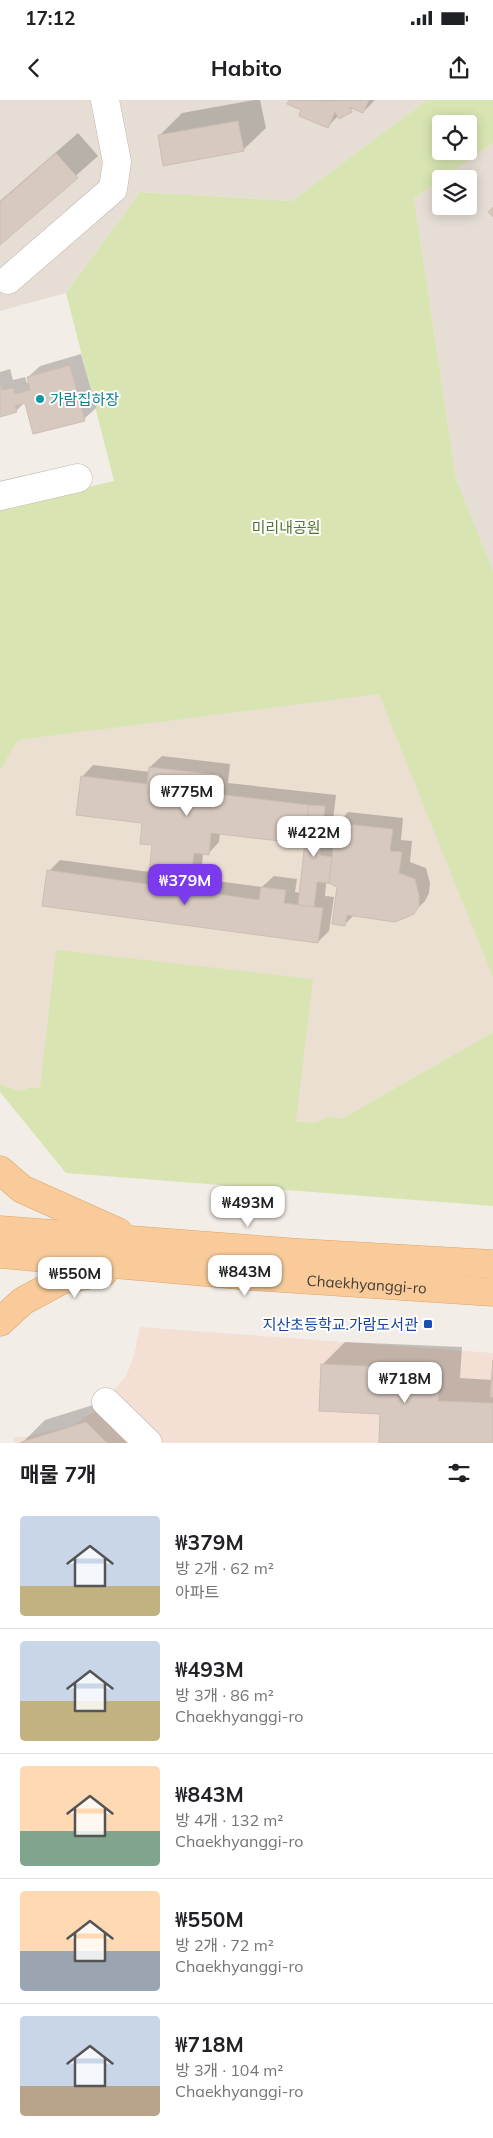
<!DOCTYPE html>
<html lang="ko">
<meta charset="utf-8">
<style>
:root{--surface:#fff;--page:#f2f2f2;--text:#202124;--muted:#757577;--line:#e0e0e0;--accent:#7c3aed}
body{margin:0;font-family:Mulish,"Noto Sans KR",sans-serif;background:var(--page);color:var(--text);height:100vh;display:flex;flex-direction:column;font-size:19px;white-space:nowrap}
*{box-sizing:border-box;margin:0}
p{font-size:16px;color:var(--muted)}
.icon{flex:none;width:28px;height:28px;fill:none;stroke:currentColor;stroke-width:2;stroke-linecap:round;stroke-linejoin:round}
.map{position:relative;height:1343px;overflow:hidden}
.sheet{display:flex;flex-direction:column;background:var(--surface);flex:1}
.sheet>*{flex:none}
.buttons{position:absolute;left:432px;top:15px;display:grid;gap:10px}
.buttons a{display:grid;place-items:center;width:45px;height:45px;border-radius:5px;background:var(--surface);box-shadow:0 2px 12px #0003;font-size:25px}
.price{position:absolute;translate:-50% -42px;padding:0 11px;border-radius:10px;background:#fff;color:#222;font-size:16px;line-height:32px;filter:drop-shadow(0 1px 2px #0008)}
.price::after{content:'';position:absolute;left:50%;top:30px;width:15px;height:11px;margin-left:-8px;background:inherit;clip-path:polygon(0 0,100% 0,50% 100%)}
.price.active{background:var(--accent);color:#fff}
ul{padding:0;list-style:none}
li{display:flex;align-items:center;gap:15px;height:125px;padding:0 20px}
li+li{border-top:1px solid var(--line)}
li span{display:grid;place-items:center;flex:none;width:140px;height:100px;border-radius:5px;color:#555}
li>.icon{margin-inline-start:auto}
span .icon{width:60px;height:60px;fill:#fffc;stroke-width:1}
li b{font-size:21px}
h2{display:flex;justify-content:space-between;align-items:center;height:60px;padding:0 20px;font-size:21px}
.status{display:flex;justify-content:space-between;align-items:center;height:35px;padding:0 25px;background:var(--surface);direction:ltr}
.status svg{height:14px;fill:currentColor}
header{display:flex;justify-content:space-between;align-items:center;height:65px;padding:0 20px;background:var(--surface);font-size:22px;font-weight:700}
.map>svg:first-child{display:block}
</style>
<div class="status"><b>17:12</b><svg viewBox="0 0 49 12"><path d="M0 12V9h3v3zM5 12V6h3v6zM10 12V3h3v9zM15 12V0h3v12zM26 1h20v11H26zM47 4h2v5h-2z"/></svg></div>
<header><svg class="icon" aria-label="back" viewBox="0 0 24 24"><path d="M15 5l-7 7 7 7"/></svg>Habito<svg class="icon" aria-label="share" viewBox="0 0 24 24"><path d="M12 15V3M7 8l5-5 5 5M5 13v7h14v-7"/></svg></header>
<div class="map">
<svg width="493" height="1343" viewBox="0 0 493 1343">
<rect width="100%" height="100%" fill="#f3ede7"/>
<g fill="#e6ded5">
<polygon points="0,0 427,0 292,101 140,92 66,193 0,211"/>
<polygon points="493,43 493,472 456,379 414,98 441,79 441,106 469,106 469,79 441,79"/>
</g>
<polygon fill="#f3dfd3" points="140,1227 493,1253 493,1343 14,1343 14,1337 26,1337 72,1326 97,1310 126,1276 134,1256"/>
<polygon fill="#ebdfd2" points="379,593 493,878 493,932 343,1018 326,1017 316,1023 31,987 20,991 0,984 0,671 18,640"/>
<g fill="#d8e5b2" fill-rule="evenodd">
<path d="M427,0H493V43L414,98L456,379L493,471V878L379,594L18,640L0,671V408L114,381L66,193L140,92L292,101ZM441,24H469V51H441Z"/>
<polygon points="56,850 313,879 296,1021 316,1023 326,1017 343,1018 493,932 493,1106 66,1073 0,992 0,984 20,991 31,987 40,988"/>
</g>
<g fill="#0003" fill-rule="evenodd">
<polygon points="254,0 260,0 266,28 243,50 159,36 182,13"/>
<polygon points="290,0 375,0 363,12 354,8 338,16 328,26 303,9 289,4"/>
<polygon points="78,33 98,56 0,143 0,101"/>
<polygon points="81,254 96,308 84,319 26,301 16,311 0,316 0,272 10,269 13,280 25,277 27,283 30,282 28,277 40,266"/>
<path d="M162,656L230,664L228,683L336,695L330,745H334L337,724L348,712L403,718L401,740L412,741L410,762L426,768L430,783L429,793L425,801L413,813L354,815L345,824L338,786L326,783L325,796L334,797L329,831L318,842L49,771L60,760L150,772L153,744L144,722L82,677L93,665L150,672V667ZM220,733L306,743L301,793L295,792L297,779L274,776L262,787L201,779L203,753L208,754L219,742Z"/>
<polygon points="345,1242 462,1247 460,1278 493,1280 493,1276 493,1343 380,1343 381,1313 322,1265"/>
<polygon points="109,1300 152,1343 22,1343 45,1320"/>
</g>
<g fill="#d7c9c0" stroke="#cebdb1">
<polygon points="289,0 326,1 369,0 363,13 349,7 352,12 339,19 335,12 328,28 299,16 301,10 287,4"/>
<polygon points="238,21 244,51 163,66 158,35"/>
<polygon points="56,53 78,78 0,145 0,102"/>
<polygon points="493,107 493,117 488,112"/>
<polygon points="70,265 85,321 33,334 25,303 15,306 17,312 0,317 0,283 2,290 14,288 15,294 30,290 27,277"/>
<polygon points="149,667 219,675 217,694 309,705 305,744 211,733 209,755 194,753 190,790 148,784 152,745 140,744 142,723 76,715 81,676 147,684"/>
<polygon points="309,705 325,706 320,755 332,757 329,783 317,782 314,807 298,805"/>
<polygon points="336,723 393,729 390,751 402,752 399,773 415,779 419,795 419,806 414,814 395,822 347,815 345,826 332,824 337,787 329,783"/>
<polygon points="47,770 259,800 261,787 286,790 284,803 323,808 318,843 42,806"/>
<polygon points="493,1260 493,1297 490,1297"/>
<polygon points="321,1264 440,1269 438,1301 493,1303 493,1343 379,1343 380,1314 319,1311"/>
<polygon points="86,1322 107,1343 21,1343 21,1342"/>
</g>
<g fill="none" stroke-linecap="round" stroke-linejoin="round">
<defs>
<g id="minor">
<polyline points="8,180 113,89 117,62 105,0"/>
<polyline points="0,396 78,378"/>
<polyline points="106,1302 148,1343"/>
</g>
<g id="major">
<polyline points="0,1070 22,1089 118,1132"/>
<polyline points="0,1130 300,1153 493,1164"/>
<path id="s1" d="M0,1154L251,1176L493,1192"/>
<polyline points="0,1222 23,1201 62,1180 104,1172"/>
</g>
</defs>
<use href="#minor" stroke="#c1b6ad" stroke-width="29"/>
<use href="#major" stroke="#dda46a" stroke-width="29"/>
<use href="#minor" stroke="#fff" stroke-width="28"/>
<use href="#major" stroke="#f9cb9a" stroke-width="28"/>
</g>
<circle fill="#0f9aa8" stroke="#fff" stroke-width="2" cx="40" cy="299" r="5"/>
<rect fill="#1a4fb4" stroke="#fff" stroke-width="2" x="423" y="1219" width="10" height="10" rx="2.5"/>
<g text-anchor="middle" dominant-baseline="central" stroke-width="4" stroke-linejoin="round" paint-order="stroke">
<g font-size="15" fill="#0d838f" stroke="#fff" text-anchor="start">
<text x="50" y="299">가람집하장</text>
</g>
<g font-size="15" fill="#56742d" stroke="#fff">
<text x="286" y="427">미리내공원</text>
</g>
<g font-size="15" fill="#453c36" stroke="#fff">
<text stroke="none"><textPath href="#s1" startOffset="368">Chaekhyanggi-ro</textPath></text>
</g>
<g font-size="15" fill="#164399" stroke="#fff" text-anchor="end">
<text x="418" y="1224">지산초등학교.가람도서관</text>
</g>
</g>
</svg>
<div class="buttons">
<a><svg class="icon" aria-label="locate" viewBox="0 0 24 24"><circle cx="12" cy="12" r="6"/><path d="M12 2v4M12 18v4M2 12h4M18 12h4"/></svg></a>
<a><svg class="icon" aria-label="layers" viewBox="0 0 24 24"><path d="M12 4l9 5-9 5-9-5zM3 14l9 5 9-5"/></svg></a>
</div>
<b class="price" style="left:187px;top:717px">₩775M</b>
<b class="price" style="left:314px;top:758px">₩422M</b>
<b class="price active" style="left:185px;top:806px">₩379M</b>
<b class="price" style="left:248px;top:1128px">₩493M</b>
<b class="price" style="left:245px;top:1197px">₩843M</b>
<b class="price" style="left:75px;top:1199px">₩550M</b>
<b class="price" style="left:405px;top:1304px">₩718M</b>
</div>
<section class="sheet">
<h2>매물 7개<svg class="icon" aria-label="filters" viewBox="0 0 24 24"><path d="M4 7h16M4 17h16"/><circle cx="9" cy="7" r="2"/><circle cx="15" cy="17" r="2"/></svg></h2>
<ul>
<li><span style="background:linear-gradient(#c9d6e8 70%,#c2b280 0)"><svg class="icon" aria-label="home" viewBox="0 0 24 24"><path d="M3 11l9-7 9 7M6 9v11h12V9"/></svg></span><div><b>₩379M</b><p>방 2개 · 62 m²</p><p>아파트</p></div></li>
<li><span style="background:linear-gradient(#c9d6e8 60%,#c2b280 0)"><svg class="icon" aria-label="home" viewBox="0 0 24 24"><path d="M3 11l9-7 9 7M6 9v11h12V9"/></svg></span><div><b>₩493M</b><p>방 3개 · 86 m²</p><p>Chaekhyanggi-ro</p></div></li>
<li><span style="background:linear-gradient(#ffd9b3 65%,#7fa58c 0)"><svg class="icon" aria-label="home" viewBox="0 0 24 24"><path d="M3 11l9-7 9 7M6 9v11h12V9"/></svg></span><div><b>₩843M</b><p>방 4개 · 132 m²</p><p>Chaekhyanggi-ro</p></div></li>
<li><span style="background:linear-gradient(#ffd9b3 60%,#9aa5b1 0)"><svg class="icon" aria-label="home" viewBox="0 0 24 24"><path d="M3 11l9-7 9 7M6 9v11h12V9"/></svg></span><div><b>₩550M</b><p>방 2개 · 72 m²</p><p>Chaekhyanggi-ro</p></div></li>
<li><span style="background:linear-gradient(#c9d6e8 70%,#b9a48a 0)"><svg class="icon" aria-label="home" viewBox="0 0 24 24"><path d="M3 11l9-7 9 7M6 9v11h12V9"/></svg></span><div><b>₩718M</b><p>방 3개 · 104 m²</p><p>Chaekhyanggi-ro</p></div></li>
</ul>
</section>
